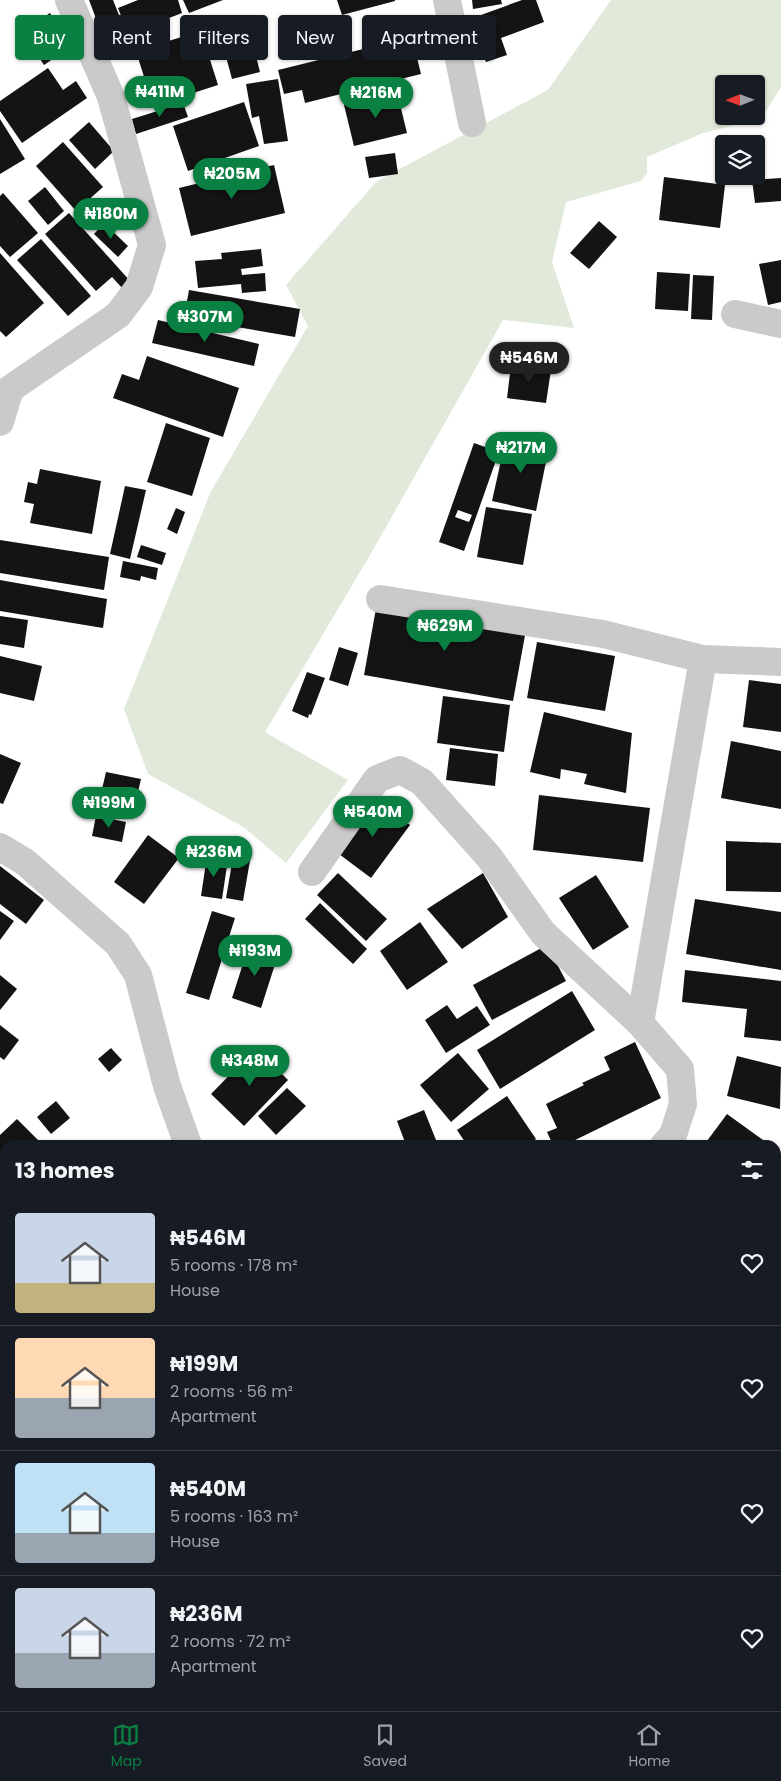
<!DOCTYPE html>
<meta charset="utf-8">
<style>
:root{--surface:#171b24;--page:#242831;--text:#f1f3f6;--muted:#9ea1a6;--line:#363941;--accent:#0b8043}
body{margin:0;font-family:Poppins,sans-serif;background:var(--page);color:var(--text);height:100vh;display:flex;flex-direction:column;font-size:19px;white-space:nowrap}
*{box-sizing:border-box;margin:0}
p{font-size:16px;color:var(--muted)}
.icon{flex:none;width:28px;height:28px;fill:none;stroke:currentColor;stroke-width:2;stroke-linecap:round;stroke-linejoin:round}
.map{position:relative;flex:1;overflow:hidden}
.panel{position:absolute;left:0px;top:1140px;width:781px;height:571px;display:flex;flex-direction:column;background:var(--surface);border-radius:15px 15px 0 0;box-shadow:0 1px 4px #0004}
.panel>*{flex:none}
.banner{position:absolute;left:15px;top:15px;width:500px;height:45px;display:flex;gap:10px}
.needle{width:32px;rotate:269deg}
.tools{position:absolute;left:715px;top:75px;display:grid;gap:10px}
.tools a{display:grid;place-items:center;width:50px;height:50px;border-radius:5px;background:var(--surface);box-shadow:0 1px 4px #0004;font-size:25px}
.price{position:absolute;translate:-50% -42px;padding:0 11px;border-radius:18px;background:var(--accent);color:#fff;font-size:16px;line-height:32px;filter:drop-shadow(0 1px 2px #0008)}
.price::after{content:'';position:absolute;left:50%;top:30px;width:15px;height:11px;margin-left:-8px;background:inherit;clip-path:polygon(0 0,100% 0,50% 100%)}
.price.on{background:#222;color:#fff}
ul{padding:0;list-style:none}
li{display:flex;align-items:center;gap:15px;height:125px;padding:0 15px}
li+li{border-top:1px solid var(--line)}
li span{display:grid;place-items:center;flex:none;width:140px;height:100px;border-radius:5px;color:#555}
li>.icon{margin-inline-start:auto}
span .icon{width:60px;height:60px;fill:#fffc;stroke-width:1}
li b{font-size:21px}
h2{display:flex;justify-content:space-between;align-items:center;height:60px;padding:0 15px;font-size:21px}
.pill{padding:0 18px;border-radius:5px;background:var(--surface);box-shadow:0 1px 4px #0004;font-size:18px;line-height:45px}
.pill.on{background:var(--accent);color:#fff}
.tab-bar{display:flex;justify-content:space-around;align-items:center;height:70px;border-top:1px solid var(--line);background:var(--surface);font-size:14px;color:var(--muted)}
.tab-bar a{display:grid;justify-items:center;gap:2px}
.tab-bar .on{color:var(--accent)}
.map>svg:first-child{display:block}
</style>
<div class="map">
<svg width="781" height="1711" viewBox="0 0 781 1711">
<rect width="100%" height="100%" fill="#fff"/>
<path fill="#e1eada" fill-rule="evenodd" d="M611,0H781V87L761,119L703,133L647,157V173L641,181L566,202L552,262L574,328L503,320L373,550L265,732L348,780L286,863L245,828L148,774L124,709L211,491L308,326L286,285L377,181L548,90ZM724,84H756V116H724Z"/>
<g fill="#141414" fill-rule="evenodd">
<polygon points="89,0 113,0 119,15 98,24"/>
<polygon points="138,0 178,0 182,13 128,34 118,8"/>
<polygon points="183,0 223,0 189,13"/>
<polygon points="337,0 395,0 395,1 342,15"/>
<polygon points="472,0 501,0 502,4 473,9"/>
<polygon points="522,0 536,0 544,22 501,38 507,55 486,62 470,19"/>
<polygon points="50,13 72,46 44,65 22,32"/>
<polygon points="247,20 260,72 232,79 218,27"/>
<polygon points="201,31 218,85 153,106 136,51"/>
<polygon points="412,37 421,74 305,103 302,90 284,94 278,70"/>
<polygon points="48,68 63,90 76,81 87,98 22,143 0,111 0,101"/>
<polygon points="278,79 288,141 264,144 259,116 252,118 246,84"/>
<polygon points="397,92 407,133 354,146 344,105"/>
<polygon points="244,102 259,146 188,171 173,126"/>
<polygon points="183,103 188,117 136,134 132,119"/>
<polygon points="0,119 25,159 0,174"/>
<polygon points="89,122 114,151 95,169 69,140"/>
<polygon points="63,142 103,187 76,211 36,166"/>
<polygon points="395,153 398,174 369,178 365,157"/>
<polygon points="274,165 285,213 191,236 179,188"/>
<polygon points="664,177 725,185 720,228 659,220"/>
<polygon points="781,178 781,201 755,203 752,180"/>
<polygon points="45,187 64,211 48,225 28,201"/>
<polygon points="3,193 38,233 10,257 0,246 0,196"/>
<polygon points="69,213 131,282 123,289 112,277 96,291 45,234"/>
<polygon points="599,221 617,237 589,269 570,253"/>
<polygon points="104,223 128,246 118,257 94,234"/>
<polygon points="41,239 91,296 68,316 17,260"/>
<polygon points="261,249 263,266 241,269 242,275 265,273 266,291 242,293 241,284 198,288 195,261 222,259 221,253"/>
<polygon points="0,253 44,303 6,337 0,331"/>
<polygon points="781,260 781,302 768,305 759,264"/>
<polygon points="657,272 690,274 688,311 655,309"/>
<polygon points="693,275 714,276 712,320 691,319"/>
<polygon points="189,290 300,309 295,337 184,318"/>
<polygon points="158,320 259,344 254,366 152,343"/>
<polygon points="147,356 239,388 223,437 113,398 122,374 139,380"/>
<polygon points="511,365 551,370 546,403 507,398"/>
<polygon points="166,423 210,438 192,496 147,482"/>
<polygon points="506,438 549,447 536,511 492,501"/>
<path d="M474,443L499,452L464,551L439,542ZM458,510L472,515L469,522L455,517Z"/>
<polygon points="40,469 101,481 92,534 30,523 34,504 24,502 28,482 37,484"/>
<polygon points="125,486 146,490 130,559 110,554"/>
<polygon points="486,507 532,514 523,565 477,557"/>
<polygon points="176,508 185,512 177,534 167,529"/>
<polygon points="0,540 109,557 104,590 0,573"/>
<polygon points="141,545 166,553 162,565 137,557"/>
<polygon points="123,561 158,568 156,580 141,576 140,581 120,577"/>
<polygon points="0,580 107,599 103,628 0,611"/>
<polygon points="377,603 526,630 513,701 364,675"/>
<polygon points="0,616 28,620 24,648 0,644"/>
<polygon points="537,642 615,656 605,711 527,698"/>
<polygon points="339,647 358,653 348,686 329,680"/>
<polygon points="0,656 42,666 34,701 0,693"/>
<polygon points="307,672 325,678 311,715 309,714 308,718 292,711"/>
<polygon points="749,680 781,684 781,732 743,727"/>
<polygon points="443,696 510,705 504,752 437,743"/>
<polygon points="544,712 632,733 626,793 584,784 587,774 561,769 560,779 530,772"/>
<polygon points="731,741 781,751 781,809 721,798"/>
<polygon points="450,748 498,754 495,786 446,780"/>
<polygon points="0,754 21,763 3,804 0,803"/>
<polygon points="106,772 141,779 132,818 97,811"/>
<polygon points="539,795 650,808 643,862 533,850"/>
<polygon points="374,797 410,825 371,878 335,851"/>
<polygon points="96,816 126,822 122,842 92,836"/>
<polygon points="148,835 179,858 144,904 114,882"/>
<polygon points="726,841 781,843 781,892 726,891"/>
<polygon points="235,846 252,849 243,901 226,898"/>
<polygon points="207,856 228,859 222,899 201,896"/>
<polygon points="0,866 44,900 26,924 0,904"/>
<polygon points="338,873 387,919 366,941 317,895"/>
<polygon points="483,873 508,917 462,949 427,909"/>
<polygon points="596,875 629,927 593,950 559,898"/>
<polygon points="695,899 781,912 781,970 686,954"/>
<polygon points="320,903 367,949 353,964 305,919"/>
<polygon points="0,911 14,921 0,940"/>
<polygon points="212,911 235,918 209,1000 186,993"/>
<polygon points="420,922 448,962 407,990 380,951"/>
<polygon points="249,945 278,955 261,1008 232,998"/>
<polygon points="547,945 566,981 492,1020 473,985"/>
<polygon points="685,970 781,981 781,1041 744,1037 747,1009 682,1002"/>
<polygon points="0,975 17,989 0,1010"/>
<polygon points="572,991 595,1030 500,1089 477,1050"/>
<polygon points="447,1005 457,1019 477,1006 490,1025 446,1053 425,1020"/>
<polygon points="0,1025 19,1040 4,1060 0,1057"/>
<polygon points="635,1042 661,1098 565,1145 553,1145 547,1132 557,1128 546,1104 584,1085 582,1083 610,1070 604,1057"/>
<polygon points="111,1048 122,1060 109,1072 98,1059"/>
<polygon points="256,1048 288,1080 244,1126 211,1094"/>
<polygon points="458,1053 489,1089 451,1122 420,1085"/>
<polygon points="737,1056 781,1067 780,1109 727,1096"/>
<polygon points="287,1088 306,1106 276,1135 258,1116"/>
<polygon points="507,1096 536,1139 528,1145 467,1145 457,1130"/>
<polygon points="56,1101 70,1118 51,1134 37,1117"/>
<polygon points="424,1110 438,1145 406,1145 397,1121"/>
<polygon points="727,1114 763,1140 759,1145 704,1145"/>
<polygon points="17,1119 43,1145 5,1145 5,1158 0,1153 0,1135"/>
<polygon points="2,1166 5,1170 5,1219 0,1213 0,1167"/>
<polygon points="776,1188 781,1189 781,1221 777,1235"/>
<polygon points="0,1275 5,1280 5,1338 0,1333"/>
<rect x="776" y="1439" width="5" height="80"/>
<polygon points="776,1543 781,1543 781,1596 776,1595"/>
<polygon points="776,1601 781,1602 781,1654 776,1654"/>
<polygon points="776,1660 781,1661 781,1679 776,1679"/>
<polygon points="776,1685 781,1687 781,1711 743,1711 745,1706 776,1706"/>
<polygon points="53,1706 116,1706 121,1711 58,1711"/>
<polygon points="253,1706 283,1706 285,1711 256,1711"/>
<polygon points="341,1706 355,1706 358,1711 343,1711"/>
<polygon points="498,1706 544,1706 538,1711 501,1711"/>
<polygon points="617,1706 655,1706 653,1711 615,1711"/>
<polygon points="665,1706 692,1706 705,1711 664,1711"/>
</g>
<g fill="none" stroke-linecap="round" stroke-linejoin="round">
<g stroke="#cacaca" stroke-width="28">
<polyline points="447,0 472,123"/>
<polyline points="735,314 781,324"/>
<polyline points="0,422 10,389 118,315 139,287 152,245 111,97 69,0"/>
<polyline points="380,599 603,634 703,659 781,662"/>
<polyline points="0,847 25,862 118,944 138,975 167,1086 188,1145"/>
<polyline points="312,872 377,779 400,770 422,782 489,857 543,933 640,1023 680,1069 683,1104 673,1135 664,1145"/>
<polyline points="640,1023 703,659"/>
<polyline points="776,1540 781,1541"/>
<polyline points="438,1706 442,1711"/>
<polyline points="187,1711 193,1706"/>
</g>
</g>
</svg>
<div class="tools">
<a><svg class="needle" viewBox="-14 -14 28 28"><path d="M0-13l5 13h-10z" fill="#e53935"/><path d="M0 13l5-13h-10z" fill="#9ea1a6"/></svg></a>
<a><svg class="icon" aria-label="layers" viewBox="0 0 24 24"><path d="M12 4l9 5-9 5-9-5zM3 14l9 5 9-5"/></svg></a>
</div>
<b class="price" style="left:160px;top:118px">₦411M</b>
<b class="price" style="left:376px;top:119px">₦216M</b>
<b class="price" style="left:232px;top:200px">₦205M</b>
<b class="price" style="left:111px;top:240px">₦180M</b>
<b class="price" style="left:205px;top:343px">₦307M</b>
<b class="price on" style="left:529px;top:384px">₦546M</b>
<b class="price" style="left:521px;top:474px">₦217M</b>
<b class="price" style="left:445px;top:652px">₦629M</b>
<b class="price" style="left:109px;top:829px">₦199M</b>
<b class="price" style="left:373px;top:838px">₦540M</b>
<b class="price" style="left:214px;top:878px">₦236M</b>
<b class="price" style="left:255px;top:977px">₦193M</b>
<b class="price" style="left:250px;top:1087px">₦348M</b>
<div class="banner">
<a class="pill on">Buy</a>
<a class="pill">Rent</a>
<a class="pill">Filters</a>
<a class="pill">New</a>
<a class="pill">Apartment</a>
</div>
<section class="panel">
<h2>13 homes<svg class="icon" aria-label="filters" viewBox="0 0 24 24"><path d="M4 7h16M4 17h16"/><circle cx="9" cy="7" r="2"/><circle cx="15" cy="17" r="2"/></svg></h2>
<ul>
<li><span style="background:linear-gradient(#c9d6e8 70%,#c2b280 0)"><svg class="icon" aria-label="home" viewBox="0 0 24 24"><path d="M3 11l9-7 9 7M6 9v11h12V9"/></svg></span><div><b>₦546M</b><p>5 rooms · 178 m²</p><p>House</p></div><svg class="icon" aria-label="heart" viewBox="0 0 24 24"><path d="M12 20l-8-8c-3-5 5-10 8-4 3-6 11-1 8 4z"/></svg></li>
<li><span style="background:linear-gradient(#ffd9b3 60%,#9aa5b1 0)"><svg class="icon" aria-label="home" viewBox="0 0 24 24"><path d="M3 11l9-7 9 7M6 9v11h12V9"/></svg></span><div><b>₦199M</b><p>2 rooms · 56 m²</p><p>Apartment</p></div><svg class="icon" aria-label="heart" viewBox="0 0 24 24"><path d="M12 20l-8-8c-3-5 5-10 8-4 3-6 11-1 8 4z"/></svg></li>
<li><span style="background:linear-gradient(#bfe0f5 70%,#9aa5b1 0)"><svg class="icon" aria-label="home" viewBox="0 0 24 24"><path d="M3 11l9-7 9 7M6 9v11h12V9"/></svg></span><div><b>₦540M</b><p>5 rooms · 163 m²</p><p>House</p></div><svg class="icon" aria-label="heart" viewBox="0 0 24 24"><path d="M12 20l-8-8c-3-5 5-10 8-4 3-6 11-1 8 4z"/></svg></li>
<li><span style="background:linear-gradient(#c9d6e8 65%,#9aa5b1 0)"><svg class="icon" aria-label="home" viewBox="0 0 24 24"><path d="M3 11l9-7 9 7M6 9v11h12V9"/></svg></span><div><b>₦236M</b><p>2 rooms · 72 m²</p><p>Apartment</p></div><svg class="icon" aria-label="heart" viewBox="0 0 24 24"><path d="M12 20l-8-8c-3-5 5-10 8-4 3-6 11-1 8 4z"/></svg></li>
</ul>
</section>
</div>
<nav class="tab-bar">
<a class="on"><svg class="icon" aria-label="map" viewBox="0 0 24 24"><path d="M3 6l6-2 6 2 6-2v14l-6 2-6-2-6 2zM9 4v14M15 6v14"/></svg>Map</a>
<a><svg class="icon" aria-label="saved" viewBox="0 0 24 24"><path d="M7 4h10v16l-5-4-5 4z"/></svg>Saved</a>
<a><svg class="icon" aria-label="home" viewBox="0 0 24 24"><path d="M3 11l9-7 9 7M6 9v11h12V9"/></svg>Home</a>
</nav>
